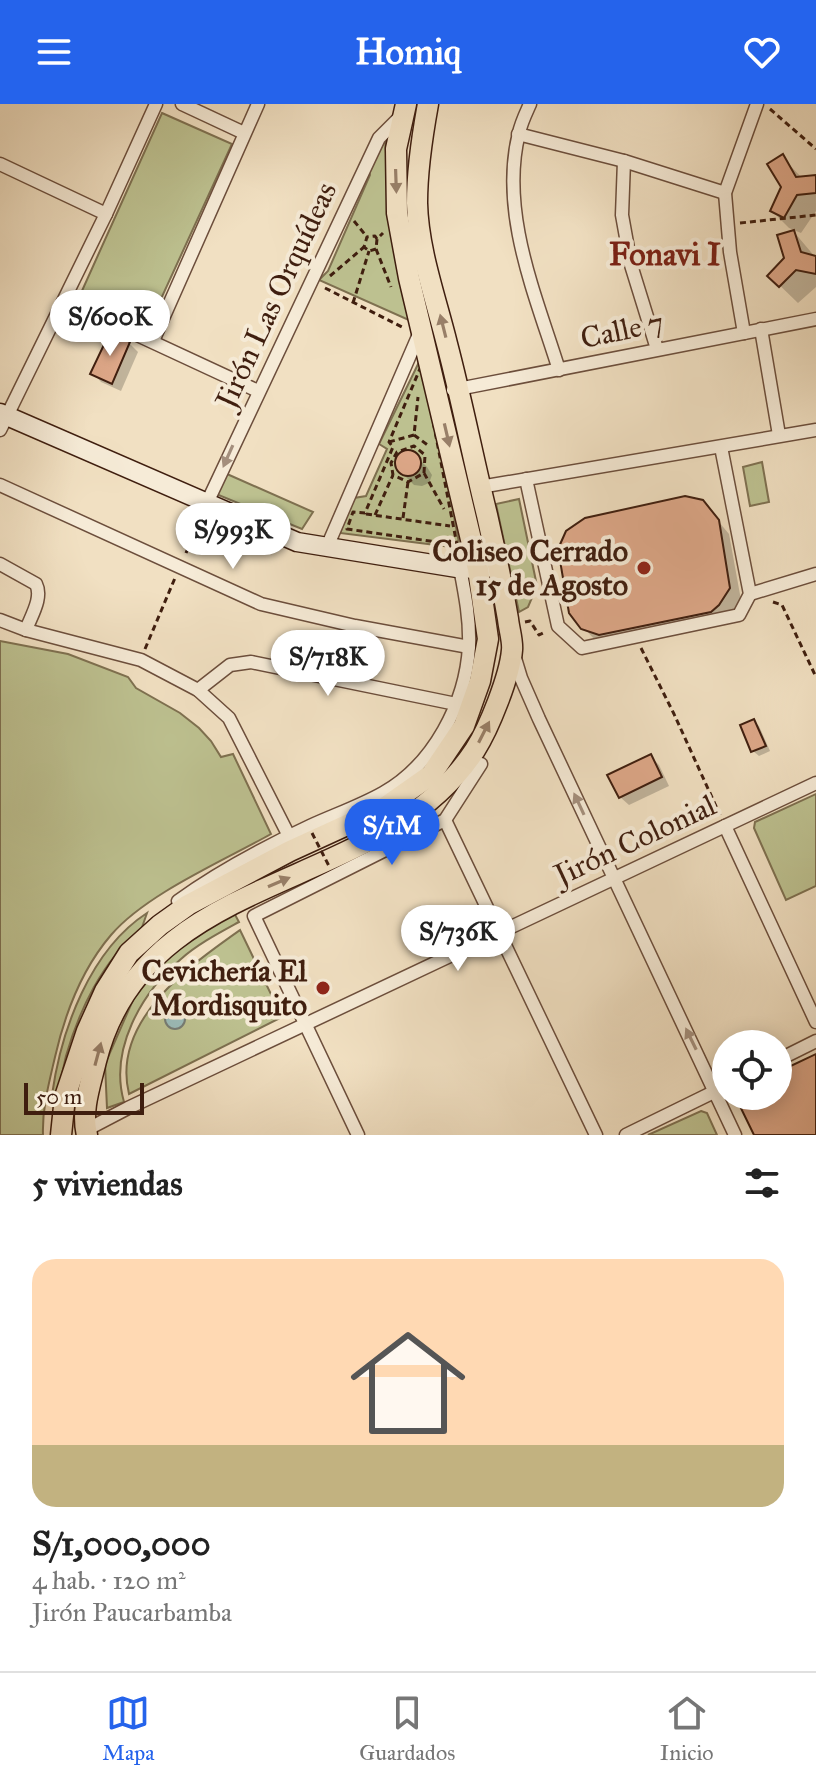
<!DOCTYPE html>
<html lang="es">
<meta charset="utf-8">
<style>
:root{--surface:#fff;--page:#f6f6f6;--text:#222;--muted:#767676;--line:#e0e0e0;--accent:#2563eb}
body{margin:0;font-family:"IM FELL Great Primer",serif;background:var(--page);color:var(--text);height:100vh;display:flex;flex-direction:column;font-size:30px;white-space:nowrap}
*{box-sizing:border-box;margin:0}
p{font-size:26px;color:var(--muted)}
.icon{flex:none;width:44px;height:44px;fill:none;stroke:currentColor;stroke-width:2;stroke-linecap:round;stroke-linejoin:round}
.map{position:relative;height:1031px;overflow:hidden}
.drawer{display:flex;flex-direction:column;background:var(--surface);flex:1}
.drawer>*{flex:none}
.controls{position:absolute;left:712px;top:926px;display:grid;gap:16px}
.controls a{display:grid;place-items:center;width:80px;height:80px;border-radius:50%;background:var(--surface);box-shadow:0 4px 20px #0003;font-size:40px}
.scale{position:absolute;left:24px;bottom:20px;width:120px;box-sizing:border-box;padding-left:8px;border:4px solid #3f1e0f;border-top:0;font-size:22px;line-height:28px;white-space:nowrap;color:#3f1e0f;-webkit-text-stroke:6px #f6ebd7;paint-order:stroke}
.price{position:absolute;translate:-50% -68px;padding:0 18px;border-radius:28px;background:#fff;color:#222;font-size:26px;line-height:52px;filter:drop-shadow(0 2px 4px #0008)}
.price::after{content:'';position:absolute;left:50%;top:48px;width:24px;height:18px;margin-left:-12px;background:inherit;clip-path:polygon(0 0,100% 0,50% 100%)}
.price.current{background:var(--accent);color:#fff}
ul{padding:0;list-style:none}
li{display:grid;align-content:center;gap:16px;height:424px;padding:0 32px}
li span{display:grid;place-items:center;height:248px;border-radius:24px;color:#555}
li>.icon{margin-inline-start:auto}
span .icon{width:144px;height:144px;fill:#fffc;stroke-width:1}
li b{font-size:34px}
h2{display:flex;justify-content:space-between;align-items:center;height:96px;padding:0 32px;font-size:34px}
header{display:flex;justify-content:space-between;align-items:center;height:104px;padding:0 32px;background:var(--accent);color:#fff;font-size:36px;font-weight:700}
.tab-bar{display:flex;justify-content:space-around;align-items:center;height:112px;border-top:2px solid var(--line);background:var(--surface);font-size:22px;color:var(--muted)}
.tab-bar a{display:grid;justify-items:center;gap:4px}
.tab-bar .current{color:var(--accent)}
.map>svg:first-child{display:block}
</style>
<header><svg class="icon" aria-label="menu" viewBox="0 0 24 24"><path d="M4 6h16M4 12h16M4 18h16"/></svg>Homiq<svg class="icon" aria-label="heart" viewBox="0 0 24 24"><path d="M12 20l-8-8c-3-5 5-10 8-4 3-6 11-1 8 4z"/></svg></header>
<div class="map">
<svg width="816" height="1031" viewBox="0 0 816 1031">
<rect width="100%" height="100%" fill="#f1e0c2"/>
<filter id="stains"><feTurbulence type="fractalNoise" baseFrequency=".0025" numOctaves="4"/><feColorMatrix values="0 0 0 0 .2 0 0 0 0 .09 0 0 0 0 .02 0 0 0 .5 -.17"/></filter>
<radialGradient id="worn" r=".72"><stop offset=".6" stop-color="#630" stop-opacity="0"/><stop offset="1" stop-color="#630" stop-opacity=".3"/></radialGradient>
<g fill="#bdc190" stroke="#7e7050" stroke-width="2">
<polygon points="162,9 232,40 149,221 81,189"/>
<polygon points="385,36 393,139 411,217 319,176 328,167 370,71 369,67"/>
<polygon points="423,250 460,444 340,429 354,394 366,392 387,345 379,340"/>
<polygon points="762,358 769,398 750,402 743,363"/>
<polygon points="227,370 313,408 302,425 216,390"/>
<polygon points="519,395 537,482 528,503 519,508 496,400"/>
<path d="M0,537L68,550L128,573L136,584L180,609L199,624L211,637L221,653L233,650L271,730C223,757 146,790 111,831C82,865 65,909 55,953C49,979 42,1004 43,1031H0Z"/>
<polygon points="816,690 816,782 786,796 754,724 755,718"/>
<path d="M233,807L239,818C219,829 198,840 181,855C141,889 109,946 124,998L107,1004L105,960L133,896L166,853Z"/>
<path d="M147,809L140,829C103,853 78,910 66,952C63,965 61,977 57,989L52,991C61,926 90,846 147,809Z"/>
<path d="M240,826L282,913L129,990C111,917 189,862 240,826Z"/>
<polygon points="701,1007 707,1009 717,1031 648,1031"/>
</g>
<circle fill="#9cbcb9" stroke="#777d75" stroke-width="2" cx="175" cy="915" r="10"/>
<g fill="#0003">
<polygon points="782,53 802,74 816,73 816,107 801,129 789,124 772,107 784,83"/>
<polygon points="794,128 816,154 816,183 798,199 770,172 786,154"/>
<polygon points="129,239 138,248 121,287 101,278 93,269"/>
<polygon points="407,349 415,351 427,363 432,371 429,379 422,382 414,381 402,369 397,361 399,353"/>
<polygon points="702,398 729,430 741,496 723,519 595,536 583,523"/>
<polygon points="753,617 759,622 770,647 759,652 753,647"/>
<polygon points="651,653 659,661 669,682 629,701 620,693"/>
</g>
<g fill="#dea889" stroke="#3f1e0f" stroke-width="2">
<polygon points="783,50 796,73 816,71 816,89 797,91 784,114 770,107 781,83 767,60"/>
<polygon points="794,126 801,148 816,152 816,170 796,166 779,183 767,172 784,154 777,131"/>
<polygon points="110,228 130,238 112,280 90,270"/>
<circle cx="408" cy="359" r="13"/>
<polygon points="685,392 703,396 719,416 730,484 719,501 711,508 599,531 581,525 569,509 558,445 566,427 585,414"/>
<polygon points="754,615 766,642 751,648 740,621"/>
<polygon points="651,650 662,673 619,694 607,671"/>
<polygon points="816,950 816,1031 754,1031 735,992 778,992 778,968"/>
</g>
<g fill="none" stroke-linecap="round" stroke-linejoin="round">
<defs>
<g id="street">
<polyline points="182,0 244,29"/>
<path d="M530,0C526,9 521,19 519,29C499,108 536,192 559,266"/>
<polyline points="518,30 624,57 725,89"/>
<polyline points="624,57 622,111 631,161 657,245"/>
<polyline points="0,60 106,110"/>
<polyline points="64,197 258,287"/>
<polyline points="761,225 779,331"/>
<polyline points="744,229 730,148 725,89 757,0"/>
<polyline points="153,237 258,0"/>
<polyline points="453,286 816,215"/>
<polyline points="0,326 106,110 156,0"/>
<polyline points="526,375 558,522 582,544 739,511 750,490 721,343"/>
<polyline points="0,381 261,500 355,522 469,543"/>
<polyline points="480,383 816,326"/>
<polyline points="206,401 379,34 401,12"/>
<polyline points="327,443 420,228"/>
<path d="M0,460L36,480C43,494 31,512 26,526"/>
<polyline points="750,490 816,470"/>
<polyline points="0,516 26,526 141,556 198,586 229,614 289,732"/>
<polyline points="514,551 521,574 539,615 735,1031"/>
<polyline points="198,586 230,561 251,558 456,600"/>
<polyline points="445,716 596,1031"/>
<polyline points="725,722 816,918"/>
<path d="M178,797C218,768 265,743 310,722C334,711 360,702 383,689C433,661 466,599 469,542C470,515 465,490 460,464"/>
<polyline points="778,956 816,937"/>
<polyline points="85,1030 86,1026 128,1004 816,679"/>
<polyline points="358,1031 254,812 445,716 481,660"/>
<polyline points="626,1031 726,982"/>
</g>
<polyline id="secondary" points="0,309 297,438 457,464 478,465 492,463"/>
<g id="primary">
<polyline points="61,1031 65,993 87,927 105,887 129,849 160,821 188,801 290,747 384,704 431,671 464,622 480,577 488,535 478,465 409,174 397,109 396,45 406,0"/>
<path d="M87,1031C81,1006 90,982 96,957C145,761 379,793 475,646C489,624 510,572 512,546C513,537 509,525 508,515C502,480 495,446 487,411C473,354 462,297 447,240C436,195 418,146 417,99C417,65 422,33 428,0"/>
</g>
</defs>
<use href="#street" stroke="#6c4e3c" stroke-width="15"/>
<use href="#secondary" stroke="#3f1e0f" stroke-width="21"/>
<use href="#primary" stroke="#3f1e0f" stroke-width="23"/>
<g stroke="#3f1e0f" stroke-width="3" stroke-dasharray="6 4" stroke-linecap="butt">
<polyline points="770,5 816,45"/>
<polyline points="354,117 367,133"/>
<polyline points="740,119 816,111"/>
<polyline points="377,135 375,132 367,133 364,143 369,147 376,145 377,135 383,129"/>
<polyline points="376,145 391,183"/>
<polyline points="330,172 364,143"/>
<polyline points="325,184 404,224"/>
<polyline points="353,199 369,147"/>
<polygon points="422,260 457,441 347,425 353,408 365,409 393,343 389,338"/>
<polyline points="414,331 429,342"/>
<polyline points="389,338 414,331 418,293"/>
<polyline points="424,369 425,351 414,342 397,348 391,359 393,371 408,378 424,369 444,405"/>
<polyline points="366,410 450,422"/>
<polyline points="375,411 393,371"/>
<polyline points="403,414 408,378"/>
<polyline points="186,449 200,415"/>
<polyline points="773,498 782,501 816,573"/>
<polyline points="525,518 530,517 539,531 545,528"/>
<polyline points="641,544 674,610 720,711"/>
<polyline points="145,545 175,474"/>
</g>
<use href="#street" stroke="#f6ebd7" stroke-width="12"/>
<use href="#secondary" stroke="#f6ebd7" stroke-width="18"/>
<use href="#primary" stroke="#f1e0c2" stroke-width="20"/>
<polyline stroke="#3f1e0f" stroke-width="3" stroke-dasharray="6 4" stroke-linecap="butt" points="312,729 330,764"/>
</g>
<defs><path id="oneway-solid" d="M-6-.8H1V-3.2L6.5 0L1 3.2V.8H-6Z" transform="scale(2)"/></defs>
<g fill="#987f68">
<use href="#oneway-solid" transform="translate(396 77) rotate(88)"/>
<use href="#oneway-solid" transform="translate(443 222) rotate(-104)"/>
<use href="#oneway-solid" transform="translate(447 331) rotate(77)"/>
<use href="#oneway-solid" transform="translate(484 628) rotate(-63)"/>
<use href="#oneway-solid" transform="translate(279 778) rotate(-23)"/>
<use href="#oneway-solid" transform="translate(98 950) rotate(-75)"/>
</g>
<g fill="#a48f7d">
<use href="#oneway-solid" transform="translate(228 352) rotate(114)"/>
<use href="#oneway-solid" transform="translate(579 700) rotate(-115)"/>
<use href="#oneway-solid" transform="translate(691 935) rotate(-116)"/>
</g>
<g fill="#8f2418" stroke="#f6ebd7" stroke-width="3">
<circle cx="644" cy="464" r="8"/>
<circle cx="323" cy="884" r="8"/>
</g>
<g text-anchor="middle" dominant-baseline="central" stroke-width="8" stroke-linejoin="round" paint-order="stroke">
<g font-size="30" fill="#3f1e0f" stroke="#f6ebd7">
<text transform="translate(276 191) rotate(-65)">Jirón Las Orquídeas</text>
<text transform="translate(622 226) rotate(-12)">Calle 7</text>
<text transform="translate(635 736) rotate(-25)">Jirón Colonial</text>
</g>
<g font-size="30" font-weight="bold" fill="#3f1e0f" stroke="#f6ebd7" text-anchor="end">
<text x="628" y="447">Coliseo Cerrado<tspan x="628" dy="34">15 de Agosto</tspan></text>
<text x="307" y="867">Cevichería El<tspan x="307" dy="34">Mordisquito</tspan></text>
</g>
<g font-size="32" font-weight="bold" fill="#7a1f14" stroke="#f6ebd7">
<text x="665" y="150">Fonavi I</text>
</g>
</g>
<rect width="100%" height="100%" filter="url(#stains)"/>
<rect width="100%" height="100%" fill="url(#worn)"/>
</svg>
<div class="controls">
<a><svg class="icon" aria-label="locate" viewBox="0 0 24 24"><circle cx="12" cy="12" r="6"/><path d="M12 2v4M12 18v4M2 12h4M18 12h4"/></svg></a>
</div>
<div class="scale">50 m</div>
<b class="price" style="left:110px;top:254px">S/600K</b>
<b class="price" style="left:233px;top:467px">S/993K</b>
<b class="price" style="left:328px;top:594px">S/718K</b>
<b class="price current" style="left:392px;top:763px">S/1M</b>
<b class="price" style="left:458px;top:869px">S/736K</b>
</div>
<section class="drawer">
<h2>5 viviendas<svg class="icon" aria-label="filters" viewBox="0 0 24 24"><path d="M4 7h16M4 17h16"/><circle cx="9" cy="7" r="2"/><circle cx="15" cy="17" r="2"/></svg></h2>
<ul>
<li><span style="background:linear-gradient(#ffd9b3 75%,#c2b280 0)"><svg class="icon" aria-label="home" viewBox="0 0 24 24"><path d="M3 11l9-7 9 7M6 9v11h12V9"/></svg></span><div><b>S/1,000,000</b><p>4 hab. · 120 m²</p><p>Jirón Paucarbamba</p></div></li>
</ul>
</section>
<nav class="tab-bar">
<a class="current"><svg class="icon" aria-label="map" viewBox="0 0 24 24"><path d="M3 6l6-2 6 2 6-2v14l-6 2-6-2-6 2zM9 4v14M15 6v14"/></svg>Mapa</a>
<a><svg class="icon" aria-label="saved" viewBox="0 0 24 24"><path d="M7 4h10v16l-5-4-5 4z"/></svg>Guardados</a>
<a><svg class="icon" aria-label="home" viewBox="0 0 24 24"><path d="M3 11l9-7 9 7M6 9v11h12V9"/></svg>Inicio</a>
</nav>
